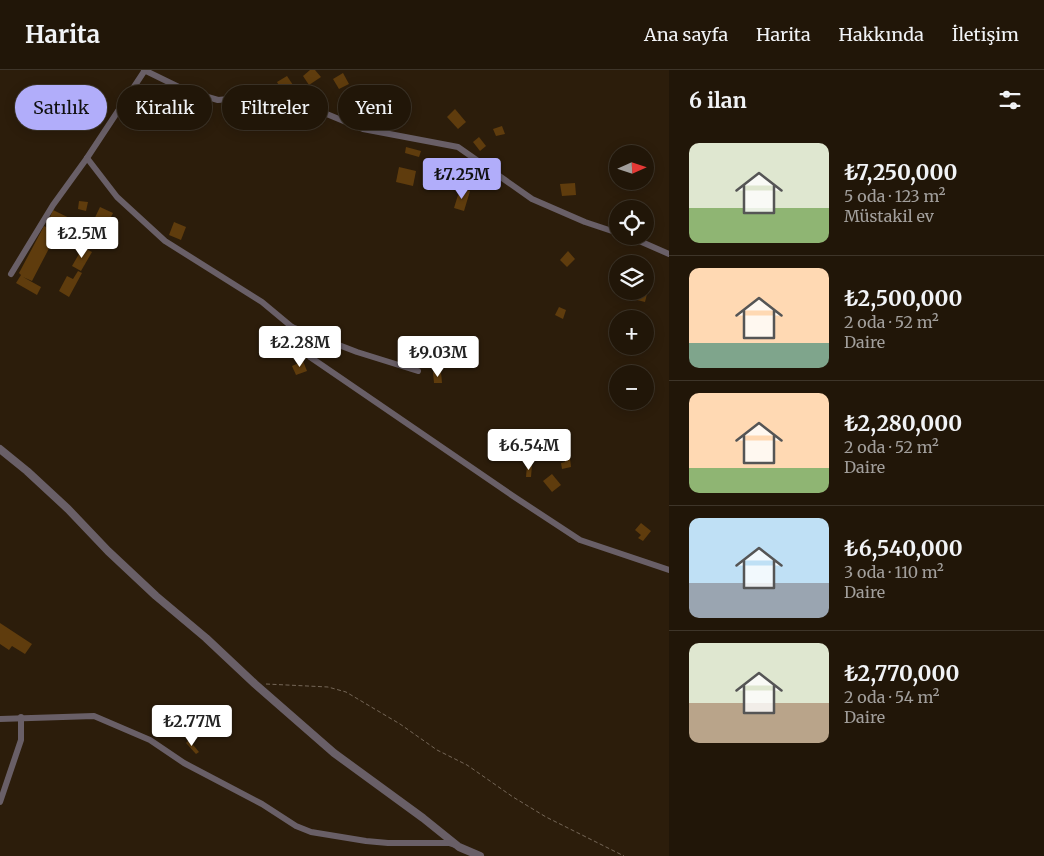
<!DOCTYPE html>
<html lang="tr">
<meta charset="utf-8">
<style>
:root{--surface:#211608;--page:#291f12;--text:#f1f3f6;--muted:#a29f9c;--line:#3e3529;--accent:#b1adfa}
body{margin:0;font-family:Merriweather,serif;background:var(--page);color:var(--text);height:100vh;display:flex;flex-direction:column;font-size:19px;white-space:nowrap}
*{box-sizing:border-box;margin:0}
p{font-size:16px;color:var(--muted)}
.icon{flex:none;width:28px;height:28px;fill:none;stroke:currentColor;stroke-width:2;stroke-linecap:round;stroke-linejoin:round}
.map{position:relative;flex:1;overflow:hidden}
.sheet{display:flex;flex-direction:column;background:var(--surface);width:375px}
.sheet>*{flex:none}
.guide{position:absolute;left:15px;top:15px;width:475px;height:45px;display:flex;gap:10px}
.needle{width:32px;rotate:87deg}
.buttons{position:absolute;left:609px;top:75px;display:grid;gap:10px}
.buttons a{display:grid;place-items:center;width:45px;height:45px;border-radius:50%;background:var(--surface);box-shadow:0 2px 12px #0003,0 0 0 1px var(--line);font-size:25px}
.price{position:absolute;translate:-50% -42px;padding:0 11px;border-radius:5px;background:#fff;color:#222;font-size:16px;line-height:32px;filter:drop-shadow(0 1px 2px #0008)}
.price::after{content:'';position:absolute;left:50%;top:30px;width:15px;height:11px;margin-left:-8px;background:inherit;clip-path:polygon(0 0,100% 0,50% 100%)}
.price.on{background:var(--accent);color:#111}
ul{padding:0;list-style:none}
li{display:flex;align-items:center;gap:15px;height:125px;padding:0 20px}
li+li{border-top:1px solid var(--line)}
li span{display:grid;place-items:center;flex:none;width:140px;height:100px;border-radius:10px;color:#555}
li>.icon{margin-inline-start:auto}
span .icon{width:60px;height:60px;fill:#fffc;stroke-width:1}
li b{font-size:21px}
h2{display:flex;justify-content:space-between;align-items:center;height:60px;padding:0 20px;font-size:21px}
.tag{padding:0 18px;border-radius:22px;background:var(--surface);box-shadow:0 2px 12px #0003,0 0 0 1px var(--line);font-size:18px;line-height:45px}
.tag.on{background:var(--accent);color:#111}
header{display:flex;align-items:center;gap:30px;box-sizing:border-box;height:70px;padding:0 25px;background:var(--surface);border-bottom:1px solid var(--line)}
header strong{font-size:24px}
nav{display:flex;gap:28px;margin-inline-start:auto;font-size:18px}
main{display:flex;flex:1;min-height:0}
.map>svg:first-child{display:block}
</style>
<header>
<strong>Harita</strong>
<nav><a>Ana sayfa</a><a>Harita</a><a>Hakkında</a><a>İletişim</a></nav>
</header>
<main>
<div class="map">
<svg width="669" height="786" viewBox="0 0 669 786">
<rect width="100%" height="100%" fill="#2c1d0b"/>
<g fill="#5f3c0d">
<polygon points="310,0 315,0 321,7 309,15 303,6"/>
<polygon points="343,3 349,14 339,19 333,9"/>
<polygon points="287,6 293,15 282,21 277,12"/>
<polygon points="397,34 402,42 392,49 386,41"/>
<polygon points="455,39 466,52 458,59 447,47"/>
<polygon points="502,56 505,64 496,66 493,59"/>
<polygon points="479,67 486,76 480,81 473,72"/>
<polygon points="406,77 421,81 419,87 405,83"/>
<polygon points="399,97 416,101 413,116 396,112"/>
<polygon points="575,113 576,125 562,126 560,114"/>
<polygon points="462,119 470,121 464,141 454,138 458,125 460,126"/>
<polygon points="79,131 88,132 86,141 78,139"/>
<polygon points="100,137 113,143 97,175 48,152 53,140 90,158"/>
<polygon points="174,152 186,157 181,170 169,165"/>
<polygon points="44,156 57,163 32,211 23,207 41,217 37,225 16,213 21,205 19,203"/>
<polygon points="83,177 92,182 81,201 72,196"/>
<polygon points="568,181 575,189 567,197 560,190"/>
<polygon points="78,201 82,203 69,227 59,221 67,206 73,209"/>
<polygon points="645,219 648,220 645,232 633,229 635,221 645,221"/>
<polygon points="559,237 566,240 563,249 555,245"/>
<polygon points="303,291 307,301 296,305 292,296"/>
<polygon points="433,302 441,302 442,313 434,313"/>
<polygon points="570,388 571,397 562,399 561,393 565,392 565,389"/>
<polygon points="527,395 532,395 531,407 526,407"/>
<polygon points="552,404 561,415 552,422 543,411"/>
<polygon points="641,453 651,461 643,471 638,468 641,465 635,460"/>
<polygon points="0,553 32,574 25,584 12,576 9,580 0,574"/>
<polygon points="168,651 178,657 175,662 165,655"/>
<polygon points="189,670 199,682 196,684 186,673"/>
</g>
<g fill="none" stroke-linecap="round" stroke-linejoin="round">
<polyline stroke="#746657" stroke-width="1" stroke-dasharray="4 2.5" stroke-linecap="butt" points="266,614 328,617 346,622 400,654 437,680 467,695 513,727 546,747 624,786"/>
<g stroke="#695f67" stroke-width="6">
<polyline points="144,0 187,21 218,30 263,26 288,31 317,40 363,59 458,77 532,129 585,152 618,163"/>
<polyline points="87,88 117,127 165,171 262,232 292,257 310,287 516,428 580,470 669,500"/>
<polyline points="628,166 669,184"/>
<polyline points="11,204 53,135 87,88 145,0"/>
<polyline points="292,257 357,282 418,301"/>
<polyline points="0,649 94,646 150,670 184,693 262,734 296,756 311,762 366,771 388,773 449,773 455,775"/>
<polyline points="0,732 21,670 21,647"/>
</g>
<polyline stroke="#695f67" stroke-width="8" points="0,379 27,401 68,439 108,481 156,526 206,568 255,614 334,683 423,748 459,777 480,786"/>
</g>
</svg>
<div class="buttons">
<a><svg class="needle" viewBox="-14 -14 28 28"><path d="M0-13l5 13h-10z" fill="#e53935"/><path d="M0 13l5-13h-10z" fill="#a29f9c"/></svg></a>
<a><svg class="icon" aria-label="locate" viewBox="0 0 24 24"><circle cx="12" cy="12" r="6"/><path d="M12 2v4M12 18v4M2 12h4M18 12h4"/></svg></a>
<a><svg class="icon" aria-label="layers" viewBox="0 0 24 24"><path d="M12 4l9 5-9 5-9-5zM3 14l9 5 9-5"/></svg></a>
<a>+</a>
<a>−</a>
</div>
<b class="price on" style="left:462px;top:130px">₺7.25M</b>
<b class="price" style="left:82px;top:189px">₺2.5M</b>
<b class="price" style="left:300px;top:298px">₺2.28M</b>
<b class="price" style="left:438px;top:308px">₺9.03M</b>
<b class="price" style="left:529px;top:401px">₺6.54M</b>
<b class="price" style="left:192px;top:677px">₺2.77M</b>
<div class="guide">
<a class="tag on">Satılık</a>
<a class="tag">Kiralık</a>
<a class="tag">Filtreler</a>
<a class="tag">Yeni</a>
</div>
</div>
<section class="sheet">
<h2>6 ilan<svg class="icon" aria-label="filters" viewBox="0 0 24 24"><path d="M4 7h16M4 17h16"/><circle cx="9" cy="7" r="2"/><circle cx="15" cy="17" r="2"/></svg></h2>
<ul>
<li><span style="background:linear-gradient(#dfe7d0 65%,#8fb573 0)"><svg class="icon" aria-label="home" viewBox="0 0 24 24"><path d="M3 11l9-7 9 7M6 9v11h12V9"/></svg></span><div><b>₺7,250,000</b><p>5 oda · 123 m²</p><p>Müstakil ev</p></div></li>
<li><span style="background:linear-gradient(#ffd9b3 75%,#7fa58c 0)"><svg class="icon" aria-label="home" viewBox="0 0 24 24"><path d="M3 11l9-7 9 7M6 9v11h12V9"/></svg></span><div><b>₺2,500,000</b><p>2 oda · 52 m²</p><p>Daire</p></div></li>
<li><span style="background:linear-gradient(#ffd9b3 75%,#8fb573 0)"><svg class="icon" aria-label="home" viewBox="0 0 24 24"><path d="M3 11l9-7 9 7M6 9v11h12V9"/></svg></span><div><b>₺2,280,000</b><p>2 oda · 52 m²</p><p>Daire</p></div></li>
<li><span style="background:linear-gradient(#bfe0f5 65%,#9aa5b1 0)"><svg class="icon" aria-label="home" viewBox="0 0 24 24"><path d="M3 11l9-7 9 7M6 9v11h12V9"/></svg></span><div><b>₺6,540,000</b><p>3 oda · 110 m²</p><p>Daire</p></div></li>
<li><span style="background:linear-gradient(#dfe7d0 60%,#b9a48a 0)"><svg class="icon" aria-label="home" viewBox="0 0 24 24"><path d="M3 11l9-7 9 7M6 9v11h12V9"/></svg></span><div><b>₺2,770,000</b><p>2 oda · 54 m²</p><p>Daire</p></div></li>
</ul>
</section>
</main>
